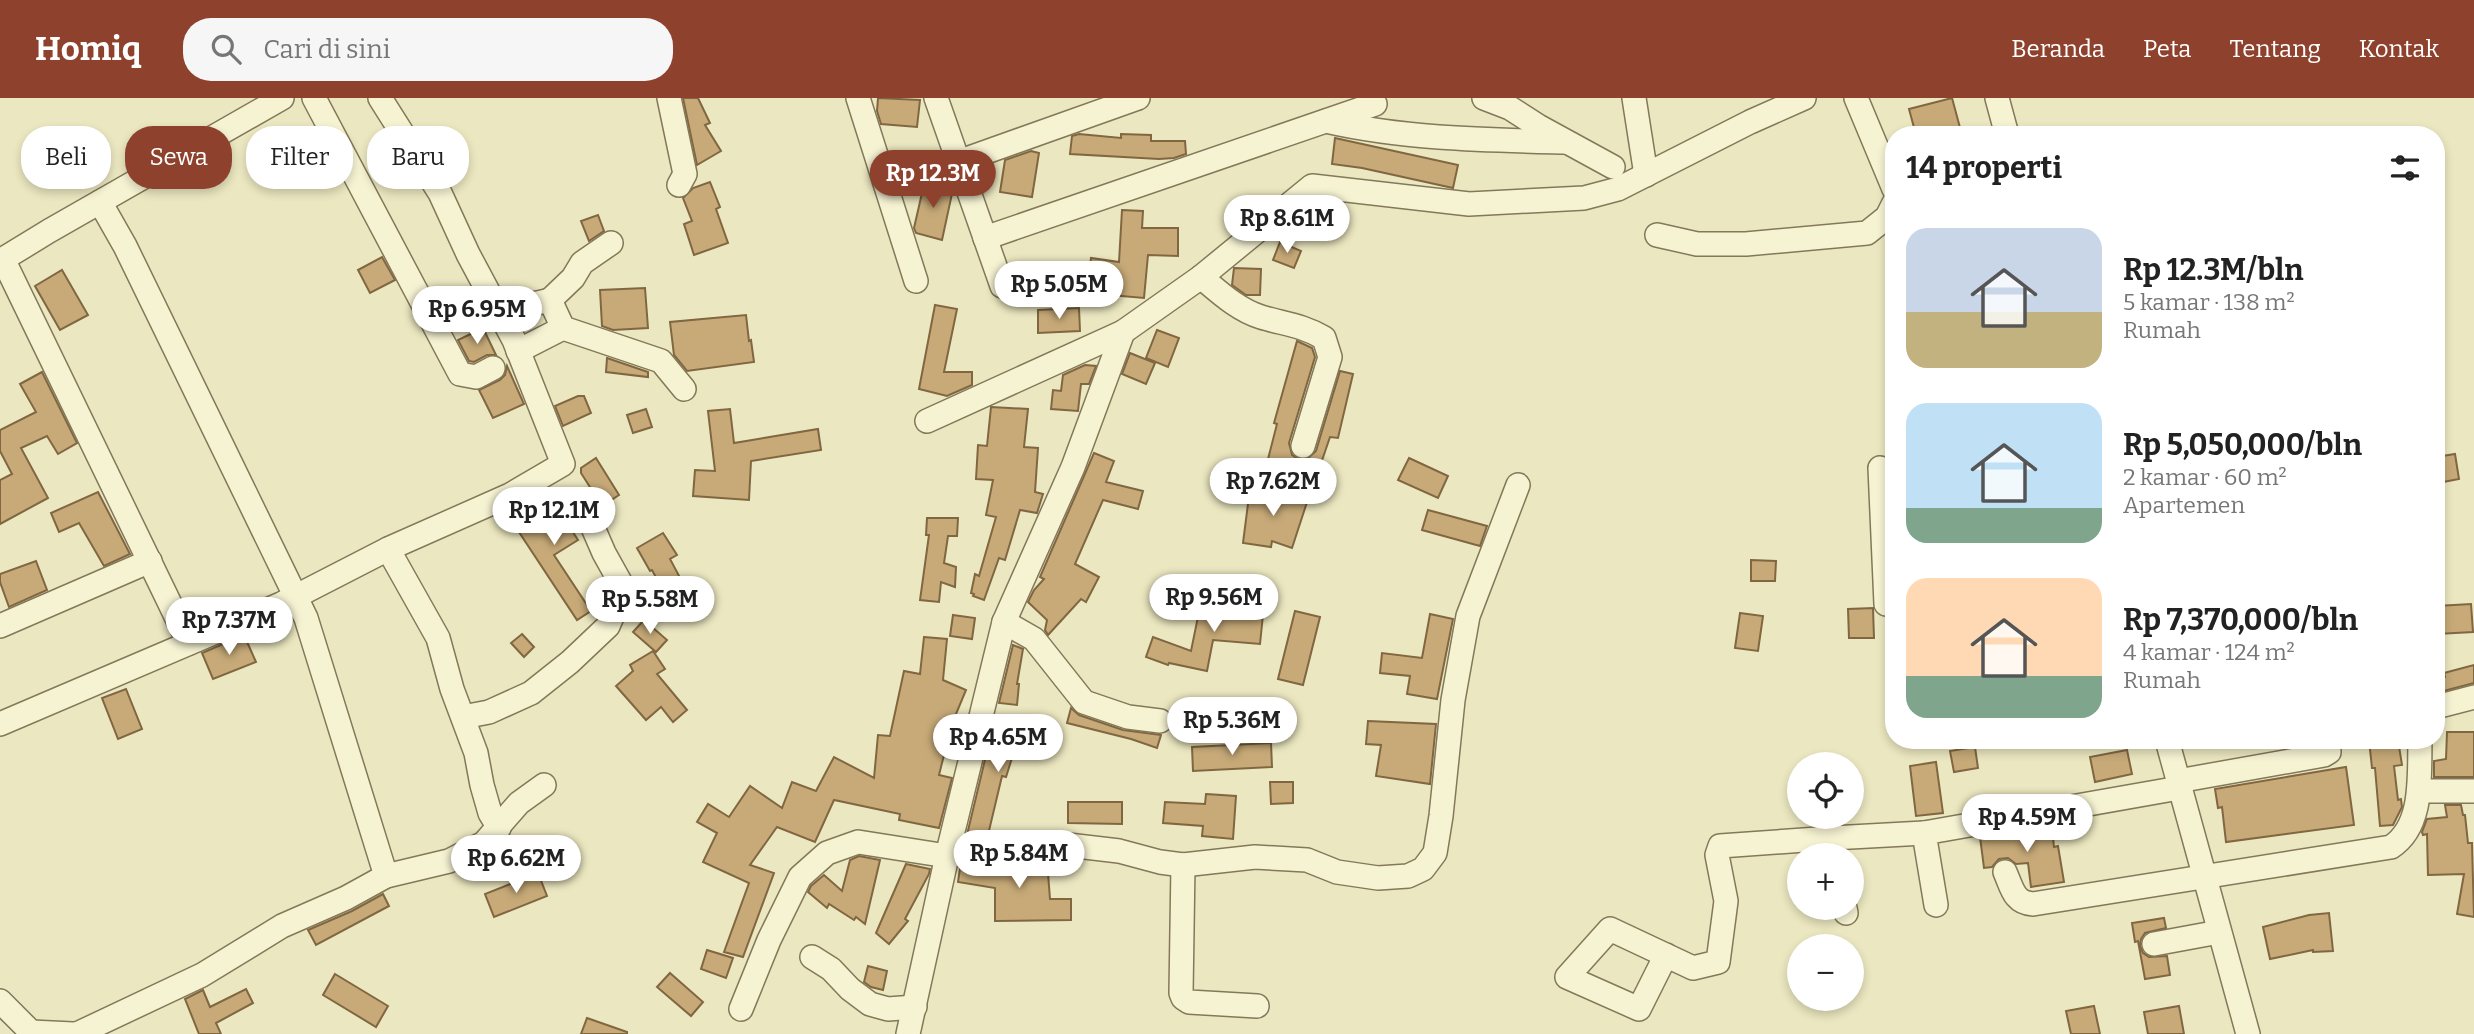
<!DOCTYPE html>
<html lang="id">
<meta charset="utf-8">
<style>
:root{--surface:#fff;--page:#f6f6f6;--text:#222;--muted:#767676;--accent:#8e412d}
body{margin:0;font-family:Bitter,serif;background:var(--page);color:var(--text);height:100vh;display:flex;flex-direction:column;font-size:26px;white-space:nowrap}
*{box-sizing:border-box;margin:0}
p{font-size:23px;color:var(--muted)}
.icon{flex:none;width:38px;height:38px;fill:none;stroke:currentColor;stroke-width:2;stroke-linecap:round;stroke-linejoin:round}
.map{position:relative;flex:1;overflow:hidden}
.drawer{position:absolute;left:1885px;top:28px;width:560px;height:623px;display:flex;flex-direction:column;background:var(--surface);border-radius:28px;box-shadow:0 4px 10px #0003}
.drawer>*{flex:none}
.hud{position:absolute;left:21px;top:28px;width:665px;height:63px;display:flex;gap:14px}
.buttons{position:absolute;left:1787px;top:654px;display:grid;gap:14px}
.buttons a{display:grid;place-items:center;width:77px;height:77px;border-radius:50%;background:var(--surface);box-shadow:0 4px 10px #0003;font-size:35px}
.price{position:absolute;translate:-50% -60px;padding:0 16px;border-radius:24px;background:#fff;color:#222;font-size:23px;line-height:46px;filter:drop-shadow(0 2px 4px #0008)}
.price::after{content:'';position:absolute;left:50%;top:42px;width:21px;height:16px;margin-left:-10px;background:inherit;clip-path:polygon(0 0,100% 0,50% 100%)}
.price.selected{background:var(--accent);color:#fff}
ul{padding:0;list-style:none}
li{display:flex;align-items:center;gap:21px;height:175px;padding:0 21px}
li span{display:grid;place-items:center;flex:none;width:196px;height:140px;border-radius:21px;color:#555}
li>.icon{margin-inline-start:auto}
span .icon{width:84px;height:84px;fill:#fffc;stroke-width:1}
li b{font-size:30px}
h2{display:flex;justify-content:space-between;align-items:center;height:84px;padding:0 21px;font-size:30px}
.pill{padding:0 24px;border-radius:28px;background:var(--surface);box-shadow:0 4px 10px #0003;font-size:24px;line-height:63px}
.pill.selected{background:var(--accent);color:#fff}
header{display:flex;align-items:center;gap:42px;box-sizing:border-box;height:98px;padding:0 35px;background:var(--accent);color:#fff}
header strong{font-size:33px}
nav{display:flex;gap:38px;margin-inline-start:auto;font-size:24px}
.search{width:490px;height:63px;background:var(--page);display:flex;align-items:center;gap:18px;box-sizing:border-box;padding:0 24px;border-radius:28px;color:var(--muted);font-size:26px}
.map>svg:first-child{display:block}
</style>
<header>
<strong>Homiq</strong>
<div class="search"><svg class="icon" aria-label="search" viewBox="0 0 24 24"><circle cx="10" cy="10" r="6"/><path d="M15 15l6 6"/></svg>Cari di sini</div>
<nav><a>Beranda</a><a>Peta</a><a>Tentang</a><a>Kontak</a></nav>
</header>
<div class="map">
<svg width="2474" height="936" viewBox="0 0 2474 936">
<rect width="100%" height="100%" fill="#ebe7c0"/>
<g fill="#c7aa78" stroke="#806741" stroke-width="2">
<polygon points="683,0 698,0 710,25 705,27 721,53 697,67"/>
<polygon points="878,0 920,2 917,29 881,26 877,13"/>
<polygon points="1952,0 1962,37 1916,37 1909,11"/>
<polygon points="1079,36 1121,40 1121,36 1151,37 1151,43 1185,43 1186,56 1174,60 1159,61 1070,56 1072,38"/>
<polygon points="1335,40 1458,67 1453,90 1362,70 1332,66"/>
<polygon points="1031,53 1039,55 1032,99 1000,94 1005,62"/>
<polygon points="925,82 952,88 953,91 942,142 916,135 914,130"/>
<polygon points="710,84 720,109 716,111 728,145 694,157 684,126 692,123 683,100 693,90"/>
<polygon points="1122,112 1143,113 1142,130 1178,130 1178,158 1148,157 1144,200 1087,195 1091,160 1119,164"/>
<polygon points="598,117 604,133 589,143 581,123"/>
<polygon points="1280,144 1301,153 1294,170 1273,162"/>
<polygon points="382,159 395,182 370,195 358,172"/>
<polygon points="1234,170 1261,171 1260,197 1246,197 1232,187"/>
<polygon points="62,172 88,217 60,232 35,188"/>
<polygon points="645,190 648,230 613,232 602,228 600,192"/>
<polygon points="935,207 957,211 944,274 972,274 972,287 947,298 919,291"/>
<polygon points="1079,210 1080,233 1038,235 1038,212"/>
<polygon points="746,217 749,243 751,242 754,264 687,273 674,257 670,224"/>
<polygon points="483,230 496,257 487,257 474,264 469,263 458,242"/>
<polygon points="1157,232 1179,240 1168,269 1146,260"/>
<polygon points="1297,243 1312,250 1315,259 1289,345 1292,357 1298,361 1307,361 1316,353 1340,273 1353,276 1338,340 1330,339 1317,377 1267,365 1277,326 1274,325"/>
<polygon points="1130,255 1155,265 1146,286 1122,276"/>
<polygon points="607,260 648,274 648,279 606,274"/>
<polygon points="1085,267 1096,268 1089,286 1081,286 1078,313 1051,311 1053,292 1061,293 1063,277"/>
<polygon points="507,268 524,306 493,320 479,292 500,282 505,277"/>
<polygon points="42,274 77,345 58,356 47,338 21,350 48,400 0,426 0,382 12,376 0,353 0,332 36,314 20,286"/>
<polygon points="578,298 584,298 591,315 563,328 555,308"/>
<polygon points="991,309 1028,311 1024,349 1038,350 1035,394 1043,396 1037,415 1020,412 1005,462 999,460 984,502 973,498 974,496 971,495 975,476 979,478 996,419 986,417 993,382 976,381 978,347 987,348"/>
<polygon points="646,311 652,329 633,335 627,317"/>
<polygon points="730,311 734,345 818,331 821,352 751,363 749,402 693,398 695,372 715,373 708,313"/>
<polygon points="1094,355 1114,363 1106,384 1143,393 1138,411 1103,402 1075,466 1099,479 1086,504 1081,501 1048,537 1045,532 1047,522 1028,504 1034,492 1044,481 1040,479"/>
<polygon points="2455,356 2459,381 2438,385 2436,359"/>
<polygon points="596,360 619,397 602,408 581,375 581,370"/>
<polygon points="1409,360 1448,378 1438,400 1398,382"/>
<polygon points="1250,390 1309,398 1292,450 1272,443 1271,449 1243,445"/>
<polygon points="98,394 130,456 104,468 79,425 59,434 51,415"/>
<polygon points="565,394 575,413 563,419 578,442 554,457 591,513 577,522 515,428 542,411 540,407"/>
<polygon points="1428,412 1487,428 1480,448 1422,432"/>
<polygon points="927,420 958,420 957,438 948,438 944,465 956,469 955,489 941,484 939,504 920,502 929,437 926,437"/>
<polygon points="663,435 677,457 670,461 686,491 667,500 652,472 650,473 637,450"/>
<polygon points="1751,462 1776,463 1775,483 1751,483"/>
<polygon points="36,463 47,492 9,509 0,484 0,476"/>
<polygon points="1241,495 1265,497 1260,546 1213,542 1207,573 1169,565 1168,567 1146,559 1153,539 1191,553 1200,509 1239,517"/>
<polygon points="2471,506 2473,534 2437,536 2436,508"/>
<polygon points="1873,510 1874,540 1849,540 1848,511"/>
<polygon points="1295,513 1320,519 1303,587 1278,581"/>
<polygon points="1740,515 1763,518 1758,553 1735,550"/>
<polygon points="1430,516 1453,521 1437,601 1407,596 1410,578 1380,575 1382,555 1422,560"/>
<polygon points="953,517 975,520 972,541 950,538"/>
<polygon points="644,522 667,542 656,554 633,534"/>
<polygon points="522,536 534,549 524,559 511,545"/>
<polygon points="244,537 256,564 213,581 202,555"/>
<polygon points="924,539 947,541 943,582 966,592 941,652 945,653 939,677 952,680 939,730 899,722 900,716 834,702 815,744 777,729 750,767 774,775 743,859 724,854 749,785 703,764 717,735 697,724 708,706 729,719 750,688 782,710 792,684 816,693 834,659 874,680 878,637 890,638 904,573 920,576"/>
<polygon points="1013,547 1023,551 1017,586 1019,586 1017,607 999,605"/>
<polygon points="653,553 665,571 657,576 687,612 673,624 661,609 646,622 616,588 633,573 630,567"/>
<polygon points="2474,567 2474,585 2436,595 2436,580 2445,579 2444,575"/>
<polygon points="126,591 142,631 118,641 102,600"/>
<polygon points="1071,610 1079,617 1123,632 1161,637 1157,650 1131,641 1067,625"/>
<polygon points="1007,623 1039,628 1035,650 1016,647 1006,679 1002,678 988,737 966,741 989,645 1002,649"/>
<polygon points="1368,623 1436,626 1430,686 1376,678 1381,647 1366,646"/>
<polygon points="2447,634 2474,634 2474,679 2434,679 2434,663 2446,661"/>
<polygon points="2369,642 2398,642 2402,667 2394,668 2398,702 2401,701 2402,709 2393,727 2380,728 2375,670 2372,670"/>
<polygon points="1271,645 1272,669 1193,673 1192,649"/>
<polygon points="1975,649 1978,670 1954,674 1950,653"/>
<polygon points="2127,652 2132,676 2095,684 2090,659"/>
<polygon points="1936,664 1943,715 1916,718 1910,668"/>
<polygon points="2346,669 2354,727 2226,744 2222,709 2218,710 2215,691"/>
<polygon points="1270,684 1293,684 1293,705 1271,706"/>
<polygon points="1206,696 1236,698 1233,741 1202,738 1203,728 1163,725 1165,704 1205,706"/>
<polygon points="1068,704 1122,704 1122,726 1068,725"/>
<polygon points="2445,707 2461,707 2463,717 2465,717 2468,745 2472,745 2474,819 2457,816 2464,776 2428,777 2427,736 2423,737 2422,734 2427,721 2447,719"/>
<polygon points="2052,730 2054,749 2058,748 2064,784 2031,789 2028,765 2016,766 2008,760 1999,761 1992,769 1984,770 1980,739"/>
<polygon points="859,758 880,762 865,826 856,819 854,822 829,806 827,810 808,794 811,788 824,777 842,793 850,762"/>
<polygon points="1047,762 1050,801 1071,801 1071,822 995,823 995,790 958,784 960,770 994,764"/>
<polygon points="906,766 930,771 929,776 905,821 908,823 889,846 876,835"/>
<polygon points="538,775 547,798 494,819 485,796"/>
<polygon points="383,796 389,808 316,847 308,832 352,813"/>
<polygon points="2329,815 2333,853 2313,854 2313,852 2270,861 2263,829 2309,817"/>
<polygon points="2164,820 2166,830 2145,835 2141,841 2140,848 2143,855 2149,859 2167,858 2170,877 2145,881 2138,843 2135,844 2132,825"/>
<polygon points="707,852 733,860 726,880 701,871"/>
<polygon points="868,868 887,873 883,892 871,889 864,884"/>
<polygon points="670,875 703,904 691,918 657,889"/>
<polygon points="335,876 388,908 376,929 323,897"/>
<polygon points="246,891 253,905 216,925 221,936 199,936 185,901 203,892 210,909"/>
<polygon points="2094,908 2100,936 2071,936 2066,913"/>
<polygon points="2179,908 2184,936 2148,936 2144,914"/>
<polygon points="587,920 627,934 627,936 581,936"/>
</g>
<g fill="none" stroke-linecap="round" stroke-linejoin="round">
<defs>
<g id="minor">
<polyline points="314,0 460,276 476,279 493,270"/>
<polyline points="669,0 685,76 679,87"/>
<polyline points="858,0 916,183"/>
<polyline points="936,0 1002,188"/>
<polyline points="1484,0 1510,10 1538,28 1613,69"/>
<polyline points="1634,0 1646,77"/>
<polyline points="1856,0 1894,91"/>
<polyline points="1997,0 2007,37"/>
<path d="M1326,23C1405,41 1485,42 1566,44"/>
<polyline points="958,64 1138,0"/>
<polyline points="100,104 125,148 306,520 386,778"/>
<polyline points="1657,137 1697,146 1746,146 1867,135 1887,119 1894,105"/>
<polyline points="985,140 1375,6"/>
<polyline points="3,161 189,545"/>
<polyline points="0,163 49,133 282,0"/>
<path d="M1201,179C1219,194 1238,212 1261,219C1284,226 1302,227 1324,240L1330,259L1303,348"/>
<polyline points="550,202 573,180 582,165 611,145"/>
<path d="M498,213C516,207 532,207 550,202L563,230L661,263L684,291"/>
<polyline points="518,253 563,230"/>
<polyline points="927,323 1123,234"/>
<polyline points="1880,370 1886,506"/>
<polyline points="388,451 438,540 452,591 476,655 482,687 490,715 499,730"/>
<polyline points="1004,524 1034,541 1084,604 1128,619 1160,623"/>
<polyline points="0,528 150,463"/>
<polyline points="2436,609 2474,599"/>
<polyline points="463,619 489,614 531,595 570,564 608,528 624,491 604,455 591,425"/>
<polyline points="0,626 281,506 388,451 510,397 563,366 514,242 468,156 440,95 380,0"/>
<polyline points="2167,642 2248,936"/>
<polyline points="2178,683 2324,657 2329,654 2328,642"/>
<polyline points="2419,693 2474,693"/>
<polyline points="1835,758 1832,740 1924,735"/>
<polyline points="1183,767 1181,895 1183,900 1189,904 1257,908"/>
<path d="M2005,774C2012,790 2014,805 2033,806L2391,749C2424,728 2419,677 2420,642"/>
<polyline points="1936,807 1924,735 2179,690"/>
<polyline points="1845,810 1846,815"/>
<polyline points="2154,846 2219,834"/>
<polyline points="1666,857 1639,911 1567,879 1610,831 1693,870 1718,864 1726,803 1717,757 1720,748 1832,740"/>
<polyline points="812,859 831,871 850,891 870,906 888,911 915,909"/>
<polyline points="0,903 31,934 73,936"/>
<polyline points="741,911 769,842 800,779 827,755 858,744 947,758 993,750 1068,747 1119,753 1160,764 1183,767 1255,759 1307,762 1337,774 1378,780 1408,778 1423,771 1435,755 1441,718 1453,602 1468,518 1518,387"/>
<polyline points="77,936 202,877 282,828 346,800 386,778 449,763 484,745 519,705 544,687"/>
<polyline points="908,936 947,758 1004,524 1073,369 1123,234 1201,179 1312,88 1469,106 1584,100 1618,91 1750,24 1804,0"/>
</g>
</defs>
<use href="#minor" stroke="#837859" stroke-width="26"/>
<use href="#minor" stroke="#f6f3d3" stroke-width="23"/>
</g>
</svg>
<div class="buttons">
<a><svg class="icon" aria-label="locate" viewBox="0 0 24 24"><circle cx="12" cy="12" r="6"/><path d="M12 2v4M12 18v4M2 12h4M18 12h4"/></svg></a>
<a>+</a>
<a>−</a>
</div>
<b class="price selected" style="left:933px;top:112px">Rp 12.3M</b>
<b class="price" style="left:1287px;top:157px">Rp 8.61M</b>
<b class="price" style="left:1059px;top:223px">Rp 5.05M</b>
<b class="price" style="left:477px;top:248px">Rp 6.95M</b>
<b class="price" style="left:1273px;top:420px">Rp 7.62M</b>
<b class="price" style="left:554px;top:449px">Rp 12.1M</b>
<b class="price" style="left:1214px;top:536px">Rp 9.56M</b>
<b class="price" style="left:650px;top:538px">Rp 5.58M</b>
<b class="price" style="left:229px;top:559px">Rp 7.37M</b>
<b class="price" style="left:1232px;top:659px">Rp 5.36M</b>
<b class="price" style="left:998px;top:676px">Rp 4.65M</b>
<b class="price" style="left:2027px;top:756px">Rp 4.59M</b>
<b class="price" style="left:1019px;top:792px">Rp 5.84M</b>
<b class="price" style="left:516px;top:797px">Rp 6.62M</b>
<div class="hud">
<a class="pill">Beli</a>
<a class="pill selected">Sewa</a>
<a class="pill">Filter</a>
<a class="pill">Baru</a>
</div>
<section class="drawer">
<h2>14 properti<svg class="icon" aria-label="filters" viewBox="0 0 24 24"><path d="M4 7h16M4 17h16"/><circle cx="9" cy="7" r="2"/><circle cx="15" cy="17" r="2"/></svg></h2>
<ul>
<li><span style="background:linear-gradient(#c9d6e8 60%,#c2b280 0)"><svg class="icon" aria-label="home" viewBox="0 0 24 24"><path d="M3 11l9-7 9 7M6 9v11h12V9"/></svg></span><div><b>Rp 12.3M/bln</b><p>5 kamar · 138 m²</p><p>Rumah</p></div></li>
<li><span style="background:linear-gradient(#bfe0f5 75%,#7fa58c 0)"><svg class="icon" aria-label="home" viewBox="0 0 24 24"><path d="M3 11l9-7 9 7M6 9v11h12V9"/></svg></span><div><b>Rp 5,050,000/bln</b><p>2 kamar · 60 m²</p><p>Apartemen</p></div></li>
<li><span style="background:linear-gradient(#ffd9b3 70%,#7fa58c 0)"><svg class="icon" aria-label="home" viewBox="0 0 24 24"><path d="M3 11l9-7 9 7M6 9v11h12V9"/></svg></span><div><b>Rp 7,370,000/bln</b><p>4 kamar · 124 m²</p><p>Rumah</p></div></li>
</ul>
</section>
</div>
